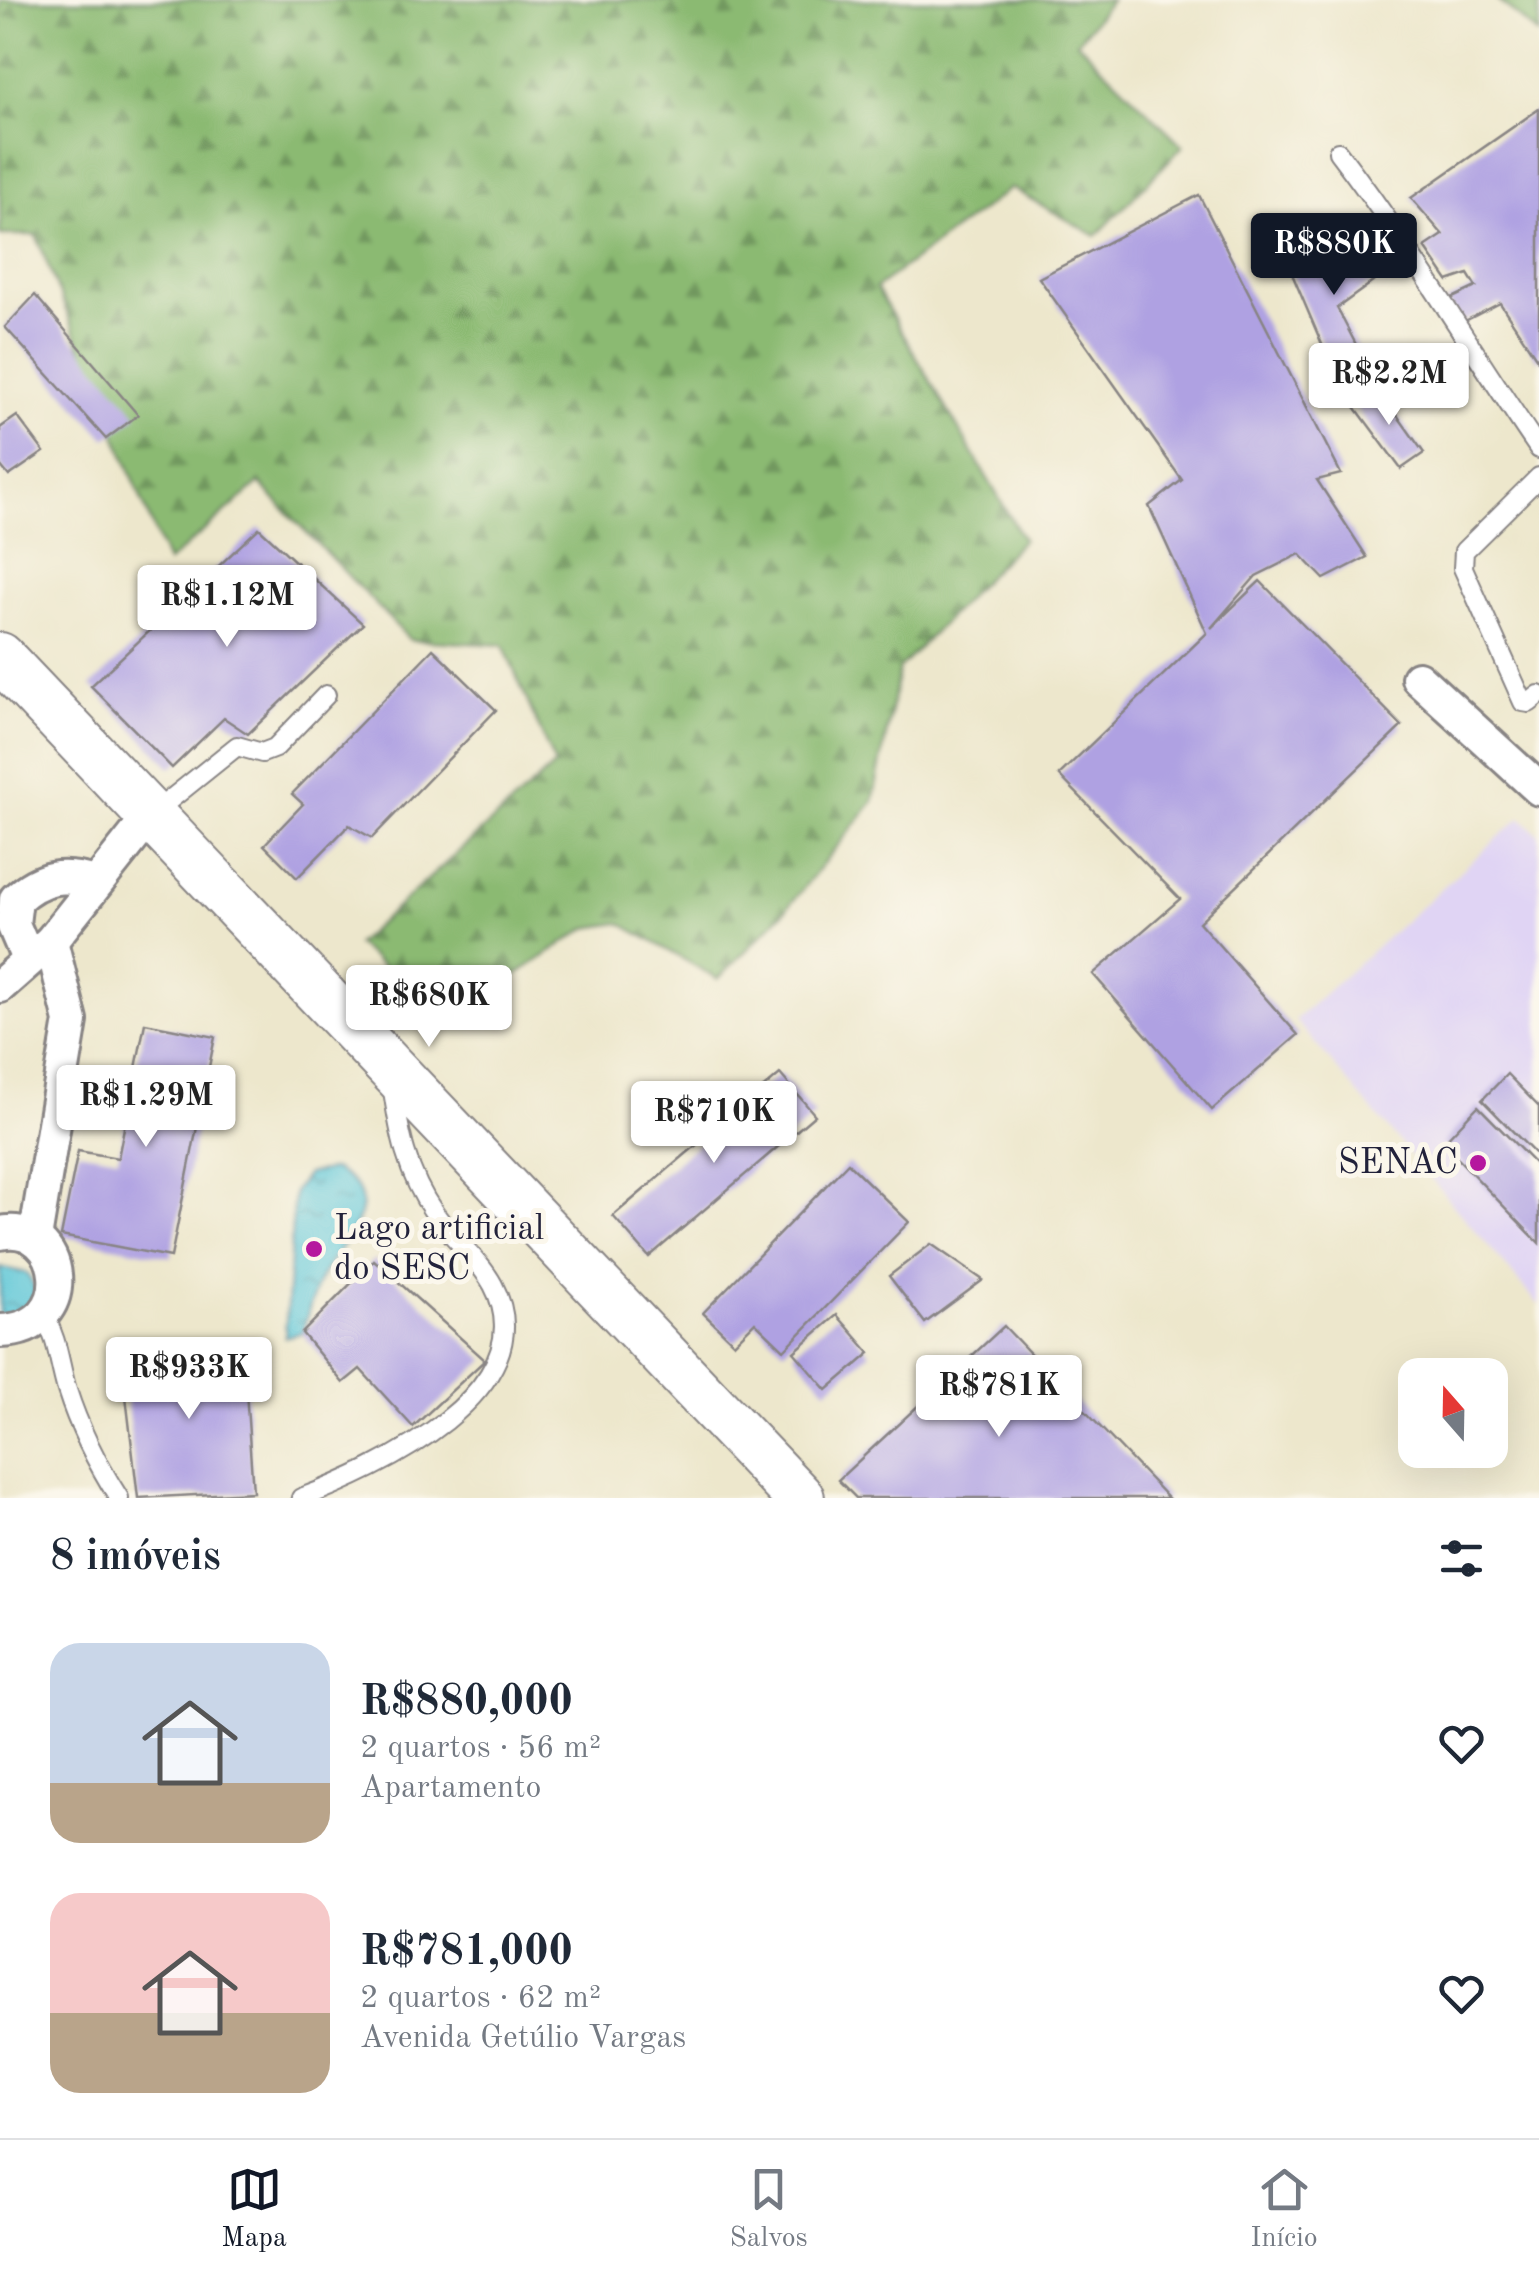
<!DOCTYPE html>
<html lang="pt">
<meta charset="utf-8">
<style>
:root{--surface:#fff;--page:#f2f2f3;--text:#1f2937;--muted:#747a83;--line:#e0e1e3;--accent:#111827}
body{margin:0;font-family:"Old Standard TT",serif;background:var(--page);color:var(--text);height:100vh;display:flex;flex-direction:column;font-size:38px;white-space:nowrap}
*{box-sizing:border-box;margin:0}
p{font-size:32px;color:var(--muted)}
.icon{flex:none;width:55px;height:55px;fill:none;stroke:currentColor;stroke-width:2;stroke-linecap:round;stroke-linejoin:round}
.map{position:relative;height:1498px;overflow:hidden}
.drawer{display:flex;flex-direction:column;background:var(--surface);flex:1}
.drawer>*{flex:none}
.needle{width:65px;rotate:340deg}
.buttons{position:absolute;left:1398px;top:1358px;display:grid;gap:20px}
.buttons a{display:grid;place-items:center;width:110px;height:110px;border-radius:20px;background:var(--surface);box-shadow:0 10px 40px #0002;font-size:50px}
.price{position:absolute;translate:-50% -85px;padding:0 22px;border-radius:10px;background:#fff;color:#222;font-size:32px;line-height:65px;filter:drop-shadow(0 2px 5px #0008)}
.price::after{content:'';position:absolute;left:50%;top:60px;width:30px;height:22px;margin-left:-15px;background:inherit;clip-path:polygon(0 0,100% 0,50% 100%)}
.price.current{background:var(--accent);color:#fff}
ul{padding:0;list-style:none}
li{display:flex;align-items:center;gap:30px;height:250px;padding:0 50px}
li span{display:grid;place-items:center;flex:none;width:280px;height:200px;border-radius:30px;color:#555}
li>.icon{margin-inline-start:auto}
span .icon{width:120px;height:120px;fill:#fffc;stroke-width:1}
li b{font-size:42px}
h2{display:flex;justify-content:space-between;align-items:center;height:120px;padding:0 50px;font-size:42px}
.tabs{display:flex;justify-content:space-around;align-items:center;height:140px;border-top:2px solid var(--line);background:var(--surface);font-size:28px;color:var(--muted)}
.tabs a{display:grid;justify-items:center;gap:5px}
.tabs .current{color:var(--accent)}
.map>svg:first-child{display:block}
</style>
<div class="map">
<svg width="1539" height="1498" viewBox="0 0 1539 1498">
<defs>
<pattern id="forest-firs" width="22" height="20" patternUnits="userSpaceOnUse" patternTransform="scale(2.5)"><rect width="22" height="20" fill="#8bba72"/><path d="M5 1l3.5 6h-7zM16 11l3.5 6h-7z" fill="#71975f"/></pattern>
<pattern id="water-ripples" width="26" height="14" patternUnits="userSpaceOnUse" patternTransform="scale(2.5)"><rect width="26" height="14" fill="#5cc6d7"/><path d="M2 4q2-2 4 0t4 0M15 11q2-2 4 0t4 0" fill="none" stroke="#4ca0b0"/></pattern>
</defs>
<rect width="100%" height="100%" fill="#fbf7ec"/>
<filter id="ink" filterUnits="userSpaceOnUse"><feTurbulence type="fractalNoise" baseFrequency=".01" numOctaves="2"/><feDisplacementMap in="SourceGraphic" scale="20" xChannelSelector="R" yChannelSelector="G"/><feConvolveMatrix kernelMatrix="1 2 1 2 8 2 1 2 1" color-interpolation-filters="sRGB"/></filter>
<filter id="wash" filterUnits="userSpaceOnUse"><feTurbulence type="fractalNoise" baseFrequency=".0048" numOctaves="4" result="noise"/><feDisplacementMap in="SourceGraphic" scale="40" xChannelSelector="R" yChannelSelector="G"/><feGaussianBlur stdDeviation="2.25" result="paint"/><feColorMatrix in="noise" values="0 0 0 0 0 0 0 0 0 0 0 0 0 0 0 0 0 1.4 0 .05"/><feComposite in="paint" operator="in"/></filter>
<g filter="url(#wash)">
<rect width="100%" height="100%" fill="#ede7cc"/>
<polygon fill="#e0d4f4" points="1521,817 1539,835 1539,1305 1295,1020"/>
<g fill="url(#forest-firs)" stroke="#566e56" stroke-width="2.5">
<polygon points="0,0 1111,0 1077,42 1183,146 1096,236 1011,188 876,288 1023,539 899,669 873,802 784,912 718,979 620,923 587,928 446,1021 356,944 555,765 503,645 410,640 259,483 167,563 36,235 0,235"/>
<polygon points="1498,0 1539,0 1539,35"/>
</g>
<g fill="url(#water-ripples)" stroke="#3f7489" stroke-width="2.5">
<path d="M333,1169C395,1199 340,1241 320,1279C312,1295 308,1315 302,1333L285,1337L294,1192L307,1174Z"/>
<polygon points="0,1267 27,1273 35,1288 34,1307 0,1323"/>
</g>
<g id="blocks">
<g fill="#afa1e2">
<polygon points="1539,109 1539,362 1500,303 1463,322 1446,301 1476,287 1468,274 1448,281 1425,247 1443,235 1411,198"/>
<polygon points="1199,195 1341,474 1317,480 1367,557 1324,579 1300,554 1256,576 1211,628 1260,581 1402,726 1199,922 1298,1035 1212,1110 1093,974 1180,899 1059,775 1207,633 1149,506 1182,480 1039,278"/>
<polygon points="1314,239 1331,282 1370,242 1392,268 1337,308 1365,362 1336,377 1284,255"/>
<polygon points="35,295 138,415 106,439 5,327"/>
<polygon points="1377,387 1424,453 1401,469 1353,404"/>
<polygon points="17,416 44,452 9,476 0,465 0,428"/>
<polygon points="259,528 363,624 248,734 224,718 172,768 91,686"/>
<polygon points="433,649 496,710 372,838 349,825 297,878 264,845 303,804 292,794"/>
<polygon points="145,1023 215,1037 171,1257 61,1236 78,1151 118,1158"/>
<polygon points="780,1074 815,1115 649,1257 613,1216"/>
<polygon points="1507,1074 1539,1107 1539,1158 1482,1100"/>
<polygon points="1478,1106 1539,1168 1539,1243 1443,1143"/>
<polygon points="848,1163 909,1222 784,1350 755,1322 734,1343 703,1313"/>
<polygon points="931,1244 983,1280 925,1323 889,1276"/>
<polygon points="374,1260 485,1360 413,1427 360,1369 343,1383 302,1333"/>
<polygon points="837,1315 870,1353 827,1390 794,1352"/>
<polygon points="1004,1326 1168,1498 856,1498 838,1480"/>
<polygon points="243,1348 253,1492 138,1498 121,1354"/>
</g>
</g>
</g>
<g filter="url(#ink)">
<use href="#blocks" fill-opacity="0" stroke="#888484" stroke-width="2.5"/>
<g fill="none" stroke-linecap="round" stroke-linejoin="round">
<defs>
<g id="lane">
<path d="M1338,152C1411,247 1471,350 1539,449"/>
<polyline points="1539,477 1464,551 1463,568 1523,702 1529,703 1539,695"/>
<polyline points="151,815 237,746 262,753 275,748 326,695"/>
<path d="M44,1315C58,1340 59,1363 67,1390C79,1428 98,1465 119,1498"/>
<path d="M301,1498C377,1470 549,1390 493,1285C479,1259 452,1238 435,1214C406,1173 399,1132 392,1084"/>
</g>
<g id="street">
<polyline points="1418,678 1539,789"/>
<path d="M28,959L13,924L16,899C41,876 63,873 95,883"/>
<polyline points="0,986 51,941 151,815"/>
<path d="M0,1233C65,1219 82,1330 0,1331"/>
<polyline points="35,1239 71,1021 51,941"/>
</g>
<polyline id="secondary" points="0,657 800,1498"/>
</defs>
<use href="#lane" stroke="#888484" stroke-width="22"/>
<use href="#street" stroke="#888484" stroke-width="38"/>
<use href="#secondary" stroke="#888484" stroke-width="52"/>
<use href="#lane" stroke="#fff" stroke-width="18"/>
<use href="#street" stroke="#fff" stroke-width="32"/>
<use href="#secondary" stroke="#fff" stroke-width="48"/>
</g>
</g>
<g fill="#b5179e" stroke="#fbf7ec" stroke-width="4">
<circle cx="1478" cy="1163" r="10"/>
<circle cx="314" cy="1249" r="10"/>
</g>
<g text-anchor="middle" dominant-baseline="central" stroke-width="10" stroke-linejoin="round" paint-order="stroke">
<g font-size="35" fill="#22223b" stroke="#fbf7ec" text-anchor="end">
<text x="1458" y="1163">SENAC</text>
<text x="334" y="1229" text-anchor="start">Lago artificial<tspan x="334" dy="40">do SESC</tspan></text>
</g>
</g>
</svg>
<div class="buttons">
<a><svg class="needle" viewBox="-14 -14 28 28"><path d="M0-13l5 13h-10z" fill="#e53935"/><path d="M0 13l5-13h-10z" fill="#747a83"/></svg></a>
</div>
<b class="price current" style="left:1334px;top:298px">R$880K</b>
<b class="price" style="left:1389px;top:428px">R$2.2M</b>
<b class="price" style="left:227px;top:650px">R$1.12M</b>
<b class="price" style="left:429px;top:1050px">R$680K</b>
<b class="price" style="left:146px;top:1150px">R$1.29M</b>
<b class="price" style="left:714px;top:1166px">R$710K</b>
<b class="price" style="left:189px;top:1422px">R$933K</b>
<b class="price" style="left:999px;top:1440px">R$781K</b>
</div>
<section class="drawer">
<h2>8 imóveis<svg class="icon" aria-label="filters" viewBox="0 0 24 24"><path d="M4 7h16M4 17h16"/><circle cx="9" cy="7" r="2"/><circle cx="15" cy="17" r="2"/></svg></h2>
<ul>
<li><span style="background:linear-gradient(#c9d6e8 70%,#b9a48a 0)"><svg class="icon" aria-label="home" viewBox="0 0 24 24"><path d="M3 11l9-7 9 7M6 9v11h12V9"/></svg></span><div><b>R$880,000</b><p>2 quartos · 56 m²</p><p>Apartamento</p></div><svg class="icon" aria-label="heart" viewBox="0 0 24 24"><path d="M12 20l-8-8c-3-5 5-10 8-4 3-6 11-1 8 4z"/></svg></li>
<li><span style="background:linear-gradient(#f6c9c9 60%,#b9a48a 0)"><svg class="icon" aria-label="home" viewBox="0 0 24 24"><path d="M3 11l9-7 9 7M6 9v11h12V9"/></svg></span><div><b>R$781,000</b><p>2 quartos · 62 m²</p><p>Avenida Getúlio Vargas</p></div><svg class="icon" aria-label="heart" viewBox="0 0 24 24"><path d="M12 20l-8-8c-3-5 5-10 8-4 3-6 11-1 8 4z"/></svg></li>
</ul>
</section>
<nav class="tabs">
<a class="current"><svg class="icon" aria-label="map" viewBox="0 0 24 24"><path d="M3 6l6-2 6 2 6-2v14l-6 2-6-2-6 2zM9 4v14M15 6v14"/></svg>Mapa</a>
<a><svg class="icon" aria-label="saved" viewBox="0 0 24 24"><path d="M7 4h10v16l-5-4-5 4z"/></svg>Salvos</a>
<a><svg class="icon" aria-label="home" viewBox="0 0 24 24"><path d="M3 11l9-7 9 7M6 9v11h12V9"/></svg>Início</a>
</nav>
